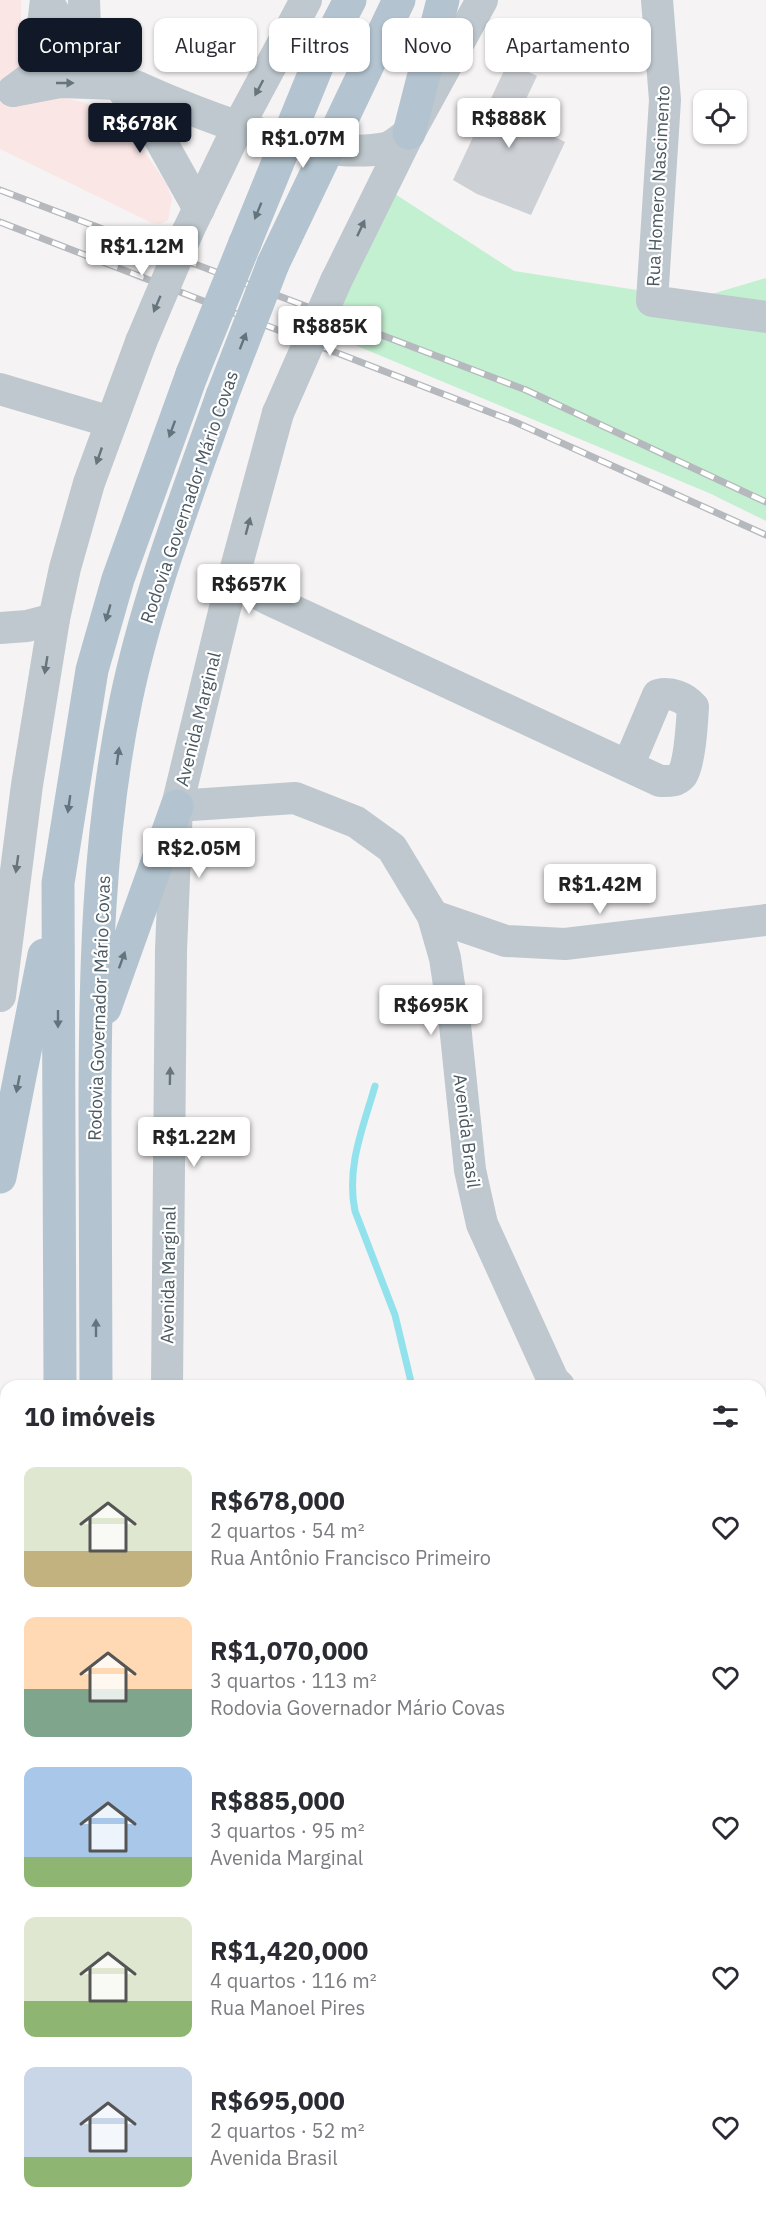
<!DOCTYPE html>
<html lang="pt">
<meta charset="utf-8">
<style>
:root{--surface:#fff;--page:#f2f2f3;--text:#2b2b33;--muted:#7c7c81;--accent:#111827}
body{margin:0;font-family:"IBM Plex Sans",sans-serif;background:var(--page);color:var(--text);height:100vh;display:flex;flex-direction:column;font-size:22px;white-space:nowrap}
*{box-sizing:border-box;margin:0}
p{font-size:20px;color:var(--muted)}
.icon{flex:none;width:33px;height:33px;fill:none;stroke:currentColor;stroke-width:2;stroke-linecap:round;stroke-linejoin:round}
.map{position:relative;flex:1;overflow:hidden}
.panel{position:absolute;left:0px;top:1380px;width:766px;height:834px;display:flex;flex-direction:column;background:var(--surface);border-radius:18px 18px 0 0;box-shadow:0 2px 4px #0004}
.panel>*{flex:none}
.banner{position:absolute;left:18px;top:18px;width:730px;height:54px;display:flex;gap:12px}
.tools{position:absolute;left:693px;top:90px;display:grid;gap:12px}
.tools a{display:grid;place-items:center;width:54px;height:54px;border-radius:12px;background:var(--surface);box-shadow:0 2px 4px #0004;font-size:30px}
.price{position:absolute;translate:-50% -51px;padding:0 14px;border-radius:6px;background:#fff;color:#222;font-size:20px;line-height:39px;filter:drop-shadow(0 2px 3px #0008)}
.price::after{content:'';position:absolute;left:50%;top:36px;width:18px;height:14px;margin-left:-9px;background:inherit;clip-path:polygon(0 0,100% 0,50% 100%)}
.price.current{background:var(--accent);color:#fff}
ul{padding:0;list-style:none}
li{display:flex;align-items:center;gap:18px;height:150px;padding:0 24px}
li span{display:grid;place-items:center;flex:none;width:168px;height:120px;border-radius:12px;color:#555}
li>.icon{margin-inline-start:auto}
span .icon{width:72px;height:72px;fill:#fffc;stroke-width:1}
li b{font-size:26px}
h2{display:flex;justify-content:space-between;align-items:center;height:72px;padding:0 24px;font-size:26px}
.tag{padding:0 21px;border-radius:12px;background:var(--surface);box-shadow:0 2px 4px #0004;font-size:21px;line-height:54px}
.tag.current{background:var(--accent);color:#fff}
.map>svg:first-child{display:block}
</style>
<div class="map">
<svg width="766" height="2214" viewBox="0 0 766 2214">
<rect width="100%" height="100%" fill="#f5f3f3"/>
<polygon fill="#fbe6e6" points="0,0 21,0 21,70 56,96 86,103 135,138 166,183 172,199 168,220 160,224 152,223 0,149"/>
<polygon fill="#c3f0d0" points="395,194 514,271 695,299 766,278 766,521 709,493 331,335 358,264"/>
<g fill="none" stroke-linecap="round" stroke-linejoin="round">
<path stroke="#91e2ec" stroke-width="7" d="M375,1086C363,1128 346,1167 355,1211L395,1315L412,1386"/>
</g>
<polygon fill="#cdd0d5" points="508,62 537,76 517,118 565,142 531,215 477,194 453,180"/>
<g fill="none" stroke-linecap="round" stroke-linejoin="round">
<g stroke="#bec8ce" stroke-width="32">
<path d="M47,0C62,28 82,60 110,76C119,82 131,84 140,88C203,116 318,162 386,148C394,146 402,138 409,133"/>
<polyline points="84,0 85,30 94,61"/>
<polyline points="657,0 665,100 652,301 766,317"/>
<polyline points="116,82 152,125 199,209"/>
<polyline points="13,91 60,82 118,84"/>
<polyline points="13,91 37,73 46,0"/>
<polyline points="188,231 239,125 306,0"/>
<polyline points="336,281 409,133 482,0"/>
<polyline points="0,389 111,422"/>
<path d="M233,580L268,599L660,781C668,781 676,782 682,775C690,763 692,722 693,707C684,697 671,692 658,695L628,766"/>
<polyline points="0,628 27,626 54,619"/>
<polyline points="177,806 295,798 356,822 392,848 433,916 445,958 455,1025 470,1170 482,1224 553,1380 559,1386"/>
<polyline points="433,916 506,941 565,944 766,920"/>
<polyline points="0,996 27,785 54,619 65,568 89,483 141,342"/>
<polyline points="167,1386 171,950 177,806 224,612 278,413"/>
<polyline points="760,1465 766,1462"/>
<polyline points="760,1488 766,1495"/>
<polyline points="760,1871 766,1870"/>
<polyline points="760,1969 766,2006"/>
<polyline points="159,2214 159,2208"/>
<polyline points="265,2214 266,2208"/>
</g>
<g stroke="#b3c4d0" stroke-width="33">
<polyline points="409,133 443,0"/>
<polyline points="245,243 323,52 350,0"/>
<polyline points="273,264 399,0"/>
<polyline points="105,1008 177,806"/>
<polyline points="0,1177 44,955"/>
<polyline points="60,1386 58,883 92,670 118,579 192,374"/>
<path d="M96,1386C96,1295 96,1204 95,1113C95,975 98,835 126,700C148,595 187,496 222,396"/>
<polyline points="0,1794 6,1794"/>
<polyline points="54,2214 54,2208"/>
<polyline points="90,2214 90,2208"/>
</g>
<defs>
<g id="rail">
<polyline points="0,190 526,390 766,502"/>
<polyline points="0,222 515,422 766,535"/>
</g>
</defs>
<use href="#rail" stroke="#b5b8bc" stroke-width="7"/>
<use href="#rail" stroke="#fff" stroke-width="4.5" stroke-dasharray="14" stroke-linecap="butt"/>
<g stroke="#bec8ce" stroke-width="32">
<polyline points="141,342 188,231"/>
<polyline points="278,413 336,281"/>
</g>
<g stroke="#b3c4d0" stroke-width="33">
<polyline points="192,374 245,243"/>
<polyline points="222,396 273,264"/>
</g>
</g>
<defs><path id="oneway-solid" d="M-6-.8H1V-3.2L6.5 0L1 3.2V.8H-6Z" transform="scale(1.5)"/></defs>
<g fill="#67747c">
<use href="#oneway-solid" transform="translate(65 83)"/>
<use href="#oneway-solid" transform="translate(259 88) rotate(118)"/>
<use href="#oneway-solid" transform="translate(361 228) rotate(-65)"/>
<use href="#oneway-solid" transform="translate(157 304) rotate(113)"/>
<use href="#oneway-solid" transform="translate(99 456) rotate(109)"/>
<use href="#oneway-solid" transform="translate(248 526) rotate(-75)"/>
<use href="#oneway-solid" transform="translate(46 665) rotate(99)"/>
<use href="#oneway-solid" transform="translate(17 864) rotate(98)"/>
<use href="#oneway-solid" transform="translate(170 1076) rotate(-89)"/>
</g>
<g fill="#64737c">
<use href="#oneway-solid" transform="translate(258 211) rotate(112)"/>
<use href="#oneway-solid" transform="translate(243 341) rotate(-69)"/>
<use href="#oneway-solid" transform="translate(172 429) rotate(110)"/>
<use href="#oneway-solid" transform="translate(108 613) rotate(106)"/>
<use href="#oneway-solid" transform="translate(118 756) rotate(-82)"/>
<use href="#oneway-solid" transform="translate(69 804) rotate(98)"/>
<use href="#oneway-solid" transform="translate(122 960) rotate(-70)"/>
<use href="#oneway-solid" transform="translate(58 1019) rotate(90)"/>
<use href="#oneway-solid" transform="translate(18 1084) rotate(101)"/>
<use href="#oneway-solid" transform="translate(96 1328) rotate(-90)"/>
</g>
<g text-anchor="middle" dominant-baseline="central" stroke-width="4.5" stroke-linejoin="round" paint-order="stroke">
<g font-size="18" fill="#4a5860" stroke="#fff">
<text transform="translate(658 186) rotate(-87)">Rua Homero Nascimento</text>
<text transform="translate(189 497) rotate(-71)">Rodovia Governador Mário Covas</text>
<text transform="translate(198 719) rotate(-76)">Avenida Marginal</text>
<text transform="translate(99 1008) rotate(-88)">Rodovia Governador Mário Covas</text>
<text transform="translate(467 1131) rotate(83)">Avenida Brasil</text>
<text transform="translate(168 1275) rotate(-89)">Avenida Marginal</text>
</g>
</g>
</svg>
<div class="tools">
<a><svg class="icon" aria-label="locate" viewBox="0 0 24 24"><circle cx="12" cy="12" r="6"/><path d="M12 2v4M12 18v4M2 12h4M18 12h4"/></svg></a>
</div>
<b class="price" style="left:509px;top:149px">R$888K</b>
<b class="price current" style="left:140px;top:154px">R$678K</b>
<b class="price" style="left:303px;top:169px">R$1.07M</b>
<b class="price" style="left:142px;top:277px">R$1.12M</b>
<b class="price" style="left:330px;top:357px">R$885K</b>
<b class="price" style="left:249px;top:615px">R$657K</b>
<b class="price" style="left:199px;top:879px">R$2.05M</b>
<b class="price" style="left:600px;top:915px">R$1.42M</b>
<b class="price" style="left:431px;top:1036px">R$695K</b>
<b class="price" style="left:194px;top:1168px">R$1.22M</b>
<div class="banner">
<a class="tag current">Comprar</a>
<a class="tag">Alugar</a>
<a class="tag">Filtros</a>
<a class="tag">Novo</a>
<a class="tag">Apartamento</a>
</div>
<section class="panel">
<h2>10 imóveis<svg class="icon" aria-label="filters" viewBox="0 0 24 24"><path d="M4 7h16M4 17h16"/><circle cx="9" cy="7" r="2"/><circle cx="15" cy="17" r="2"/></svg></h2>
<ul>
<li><span style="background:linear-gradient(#dfe7d0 70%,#c2b280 0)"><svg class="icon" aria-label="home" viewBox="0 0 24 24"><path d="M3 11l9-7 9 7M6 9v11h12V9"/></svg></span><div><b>R$678,000</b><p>2 quartos · 54 m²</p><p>Rua Antônio Francisco Primeiro</p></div><svg class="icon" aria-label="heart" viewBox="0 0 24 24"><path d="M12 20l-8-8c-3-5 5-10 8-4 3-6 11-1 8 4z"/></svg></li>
<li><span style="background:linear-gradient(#ffd9b3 60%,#7fa58c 0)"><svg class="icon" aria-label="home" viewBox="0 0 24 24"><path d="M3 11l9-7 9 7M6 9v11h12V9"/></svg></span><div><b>R$1,070,000</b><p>3 quartos · 113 m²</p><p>Rodovia Governador Mário Covas</p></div><svg class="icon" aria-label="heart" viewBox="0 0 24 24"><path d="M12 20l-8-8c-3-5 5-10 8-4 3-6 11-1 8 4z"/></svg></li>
<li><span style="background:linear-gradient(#a9c7e8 75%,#8fb573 0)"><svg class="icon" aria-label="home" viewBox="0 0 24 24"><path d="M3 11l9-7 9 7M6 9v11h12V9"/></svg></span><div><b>R$885,000</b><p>3 quartos · 95 m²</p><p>Avenida Marginal</p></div><svg class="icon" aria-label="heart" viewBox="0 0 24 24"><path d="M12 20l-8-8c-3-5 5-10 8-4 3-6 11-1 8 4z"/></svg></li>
<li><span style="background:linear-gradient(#dfe7d0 70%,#8fb573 0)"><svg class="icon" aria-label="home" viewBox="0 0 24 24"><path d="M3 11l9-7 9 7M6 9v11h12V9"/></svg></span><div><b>R$1,420,000</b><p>4 quartos · 116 m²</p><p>Rua Manoel Pires</p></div><svg class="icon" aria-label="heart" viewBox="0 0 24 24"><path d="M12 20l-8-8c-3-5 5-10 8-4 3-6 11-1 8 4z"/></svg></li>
<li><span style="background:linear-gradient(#c9d6e8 75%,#8fb573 0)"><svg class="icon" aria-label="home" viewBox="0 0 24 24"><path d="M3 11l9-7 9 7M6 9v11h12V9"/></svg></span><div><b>R$695,000</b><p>2 quartos · 52 m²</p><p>Avenida Brasil</p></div><svg class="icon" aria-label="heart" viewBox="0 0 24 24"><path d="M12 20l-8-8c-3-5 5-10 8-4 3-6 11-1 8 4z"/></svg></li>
</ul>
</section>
</div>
